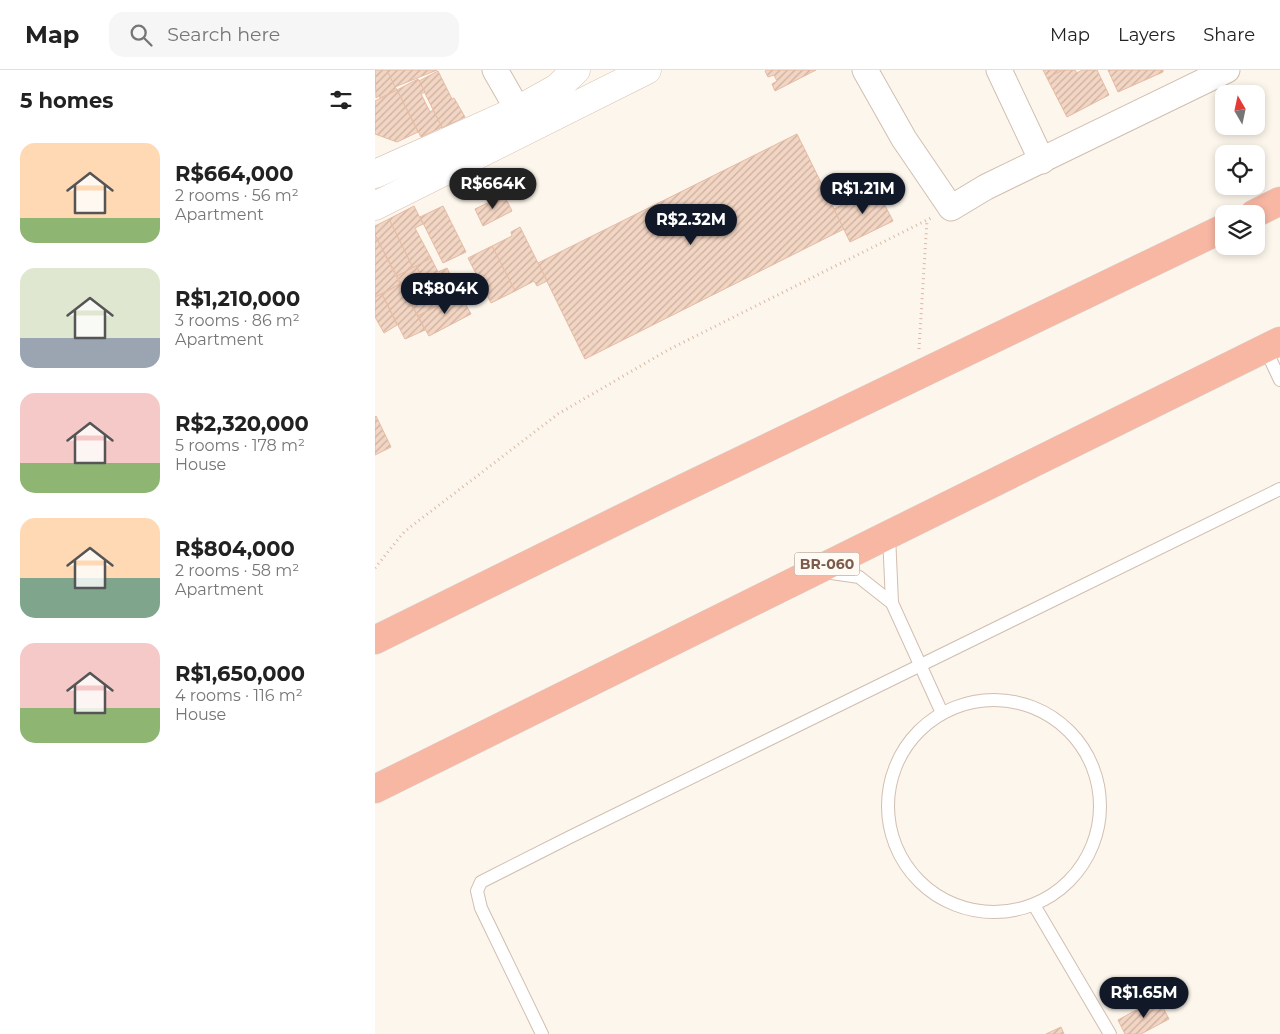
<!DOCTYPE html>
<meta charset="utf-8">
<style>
:root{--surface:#fff;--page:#f6f6f6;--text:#222;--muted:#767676;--line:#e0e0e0;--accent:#111827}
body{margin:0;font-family:Montserrat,sans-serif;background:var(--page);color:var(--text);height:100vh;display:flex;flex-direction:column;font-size:19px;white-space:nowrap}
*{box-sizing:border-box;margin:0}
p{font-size:16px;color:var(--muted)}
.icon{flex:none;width:28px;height:28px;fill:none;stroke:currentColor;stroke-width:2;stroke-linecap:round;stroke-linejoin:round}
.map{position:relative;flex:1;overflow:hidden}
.side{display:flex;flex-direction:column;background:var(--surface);width:375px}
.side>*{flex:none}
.needle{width:32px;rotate:351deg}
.tools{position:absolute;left:840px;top:15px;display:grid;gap:10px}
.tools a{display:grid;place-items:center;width:50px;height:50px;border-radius:10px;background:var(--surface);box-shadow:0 2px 8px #0003;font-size:25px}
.price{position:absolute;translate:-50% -42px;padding:0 11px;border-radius:18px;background:var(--accent);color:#fff;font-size:16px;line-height:32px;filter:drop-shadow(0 1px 2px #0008)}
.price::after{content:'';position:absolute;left:50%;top:30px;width:15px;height:11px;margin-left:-8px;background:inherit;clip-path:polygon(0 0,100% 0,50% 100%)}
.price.current{background:#222;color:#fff}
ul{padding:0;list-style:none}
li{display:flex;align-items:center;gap:15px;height:125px;padding:0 20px}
li span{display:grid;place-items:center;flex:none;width:140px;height:100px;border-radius:15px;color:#555}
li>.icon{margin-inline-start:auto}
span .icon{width:60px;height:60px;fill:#fffc;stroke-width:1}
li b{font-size:21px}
h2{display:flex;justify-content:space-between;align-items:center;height:60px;padding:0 20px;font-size:21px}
header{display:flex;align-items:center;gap:30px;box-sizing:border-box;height:70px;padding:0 25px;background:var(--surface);border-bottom:1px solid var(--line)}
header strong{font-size:24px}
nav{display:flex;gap:28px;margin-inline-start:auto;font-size:18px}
.search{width:350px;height:45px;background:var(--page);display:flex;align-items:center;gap:12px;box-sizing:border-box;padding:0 18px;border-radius:15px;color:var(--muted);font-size:19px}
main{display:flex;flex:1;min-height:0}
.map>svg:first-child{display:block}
</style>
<header>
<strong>Map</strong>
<div class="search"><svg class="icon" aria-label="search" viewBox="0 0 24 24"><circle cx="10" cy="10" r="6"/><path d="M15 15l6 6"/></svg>Search here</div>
<nav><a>Map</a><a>Layers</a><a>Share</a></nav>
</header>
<main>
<section class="side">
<h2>5 homes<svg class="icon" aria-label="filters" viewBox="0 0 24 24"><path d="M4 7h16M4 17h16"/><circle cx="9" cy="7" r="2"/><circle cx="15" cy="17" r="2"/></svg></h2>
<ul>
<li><span style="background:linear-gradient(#ffd9b3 75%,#8fb573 0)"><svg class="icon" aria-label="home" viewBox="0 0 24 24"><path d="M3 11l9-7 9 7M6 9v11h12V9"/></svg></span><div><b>R$664,000</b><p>2 rooms · 56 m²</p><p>Apartment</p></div></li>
<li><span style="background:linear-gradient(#dfe7d0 70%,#9aa5b1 0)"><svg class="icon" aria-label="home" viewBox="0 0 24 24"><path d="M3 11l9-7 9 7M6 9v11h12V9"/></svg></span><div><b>R$1,210,000</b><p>3 rooms · 86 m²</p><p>Apartment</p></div></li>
<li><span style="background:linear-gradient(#f6c9c9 70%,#8fb573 0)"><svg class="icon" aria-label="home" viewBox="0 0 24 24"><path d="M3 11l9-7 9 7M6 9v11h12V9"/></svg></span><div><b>R$2,320,000</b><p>5 rooms · 178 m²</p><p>House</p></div></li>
<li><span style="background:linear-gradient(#ffd9b3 60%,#7fa58c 0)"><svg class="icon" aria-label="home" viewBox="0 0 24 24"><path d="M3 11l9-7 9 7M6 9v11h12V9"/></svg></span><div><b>R$804,000</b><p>2 rooms · 58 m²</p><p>Apartment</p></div></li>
<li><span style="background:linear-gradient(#f6c9c9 65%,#8fb573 0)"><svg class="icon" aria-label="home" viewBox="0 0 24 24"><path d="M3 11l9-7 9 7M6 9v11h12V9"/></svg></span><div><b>R$1,650,000</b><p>4 rooms · 116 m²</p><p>House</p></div></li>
</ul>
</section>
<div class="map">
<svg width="905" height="964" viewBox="0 0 905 964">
<defs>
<pattern id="building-hatch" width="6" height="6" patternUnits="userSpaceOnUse" patternTransform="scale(1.25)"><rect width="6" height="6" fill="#f3d5c3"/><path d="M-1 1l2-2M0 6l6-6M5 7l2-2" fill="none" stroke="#cab0a1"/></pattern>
</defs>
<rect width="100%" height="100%" fill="#fdf6ec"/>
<g fill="url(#building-hatch)" stroke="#e6bba3">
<polygon points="0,0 12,0 22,20 5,28 4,26 1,28"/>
<polygon points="12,0 62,0 20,17"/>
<polygon points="392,0 441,0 400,21 397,14 402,11 399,5 393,7 390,1"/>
<polygon points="668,0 688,0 672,8"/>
<polygon points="688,0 700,0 702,3 707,0 722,0 734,25 692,47 672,8"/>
<polygon points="733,0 788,0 788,2 743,22"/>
<polygon points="63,1 77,29 79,28 90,47 67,58 44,11"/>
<polygon points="43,9 50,22 46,24 55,42 58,40 67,57 46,67 22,20"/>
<polygon points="22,20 43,62 22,72 0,64 0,31"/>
<polygon points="422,64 469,159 210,289 163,193"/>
<polygon points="501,118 518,151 475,172 459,139"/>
<polygon points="129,125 137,141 108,156 100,139"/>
<polygon points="39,136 48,154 40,158 56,188 38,198 14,149"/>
<polygon points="68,136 91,182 68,193 45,147"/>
<polygon points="14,149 38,198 22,206 0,165 0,156"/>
<polygon points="145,157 172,211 162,216 159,211 140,221 117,176 137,166 136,162"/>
<polygon points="0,165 25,214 0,227"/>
<polygon points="117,176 140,221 116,233 93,188"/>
<polygon points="56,188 63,202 72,198 85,224 62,235 41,196"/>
<polygon points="41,196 62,235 43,246 22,206"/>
<polygon points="25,214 50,260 30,269 7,224"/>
<polygon points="7,224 22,255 9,263 0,247 0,227"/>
<polygon points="85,224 96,244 54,266 43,246"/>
<polygon points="1,346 16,377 0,385 0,347"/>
<polygon points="783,928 794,949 766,964 750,964 743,950"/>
<polygon points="686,957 689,964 671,964"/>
</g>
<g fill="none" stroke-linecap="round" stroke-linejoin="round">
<defs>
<g id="lane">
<polyline points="890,278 905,310"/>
<polyline points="514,465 517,533 567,643"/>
<polyline points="450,502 484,507 517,533"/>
<circle cx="619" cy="736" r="106"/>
<polyline points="659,835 735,964"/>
<polyline points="167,964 106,838 102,821 106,812 195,767 905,419"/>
</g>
<g id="street">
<polyline points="120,0 143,40"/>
<polyline points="490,0 529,69 576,138 611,117 852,0"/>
<polyline points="624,0 667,91"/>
</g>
<g id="secondary">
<polyline points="0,104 143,40 182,18 201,0"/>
<polyline points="0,136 272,0"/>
</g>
<g id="highway">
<polyline points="879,144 905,131"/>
<polyline points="0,570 286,429 849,158"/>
<polyline points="0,719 905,271"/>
</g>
</defs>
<use href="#lane" stroke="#d1beb0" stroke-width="14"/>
<use href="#street" stroke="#d1beb0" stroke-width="27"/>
<use href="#secondary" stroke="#d6c0b0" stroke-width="29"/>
<use href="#highway" stroke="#dad1cd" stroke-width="29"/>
<g stroke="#d9b8a5" stroke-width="3" stroke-dasharray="1 4" stroke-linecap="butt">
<polyline points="544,279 552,150"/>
<polyline points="0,498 29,462 183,344 293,280 556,148"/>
</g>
<use href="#lane" stroke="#fff" stroke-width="12"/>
<use href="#street" stroke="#fff" stroke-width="25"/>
<use href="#secondary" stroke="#fff" stroke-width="28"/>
<use href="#highway" stroke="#f7b7a3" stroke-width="28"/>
</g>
<g text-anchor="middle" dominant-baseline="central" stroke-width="4" stroke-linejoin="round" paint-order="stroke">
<rect fill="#fffaf3" stroke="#a28b7f" stroke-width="1" x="419.5" y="482.5" width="65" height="23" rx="4"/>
<g font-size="14" font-weight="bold" fill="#7a5c4d">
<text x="452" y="494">BR-060</text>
</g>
</g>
</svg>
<div class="tools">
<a><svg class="needle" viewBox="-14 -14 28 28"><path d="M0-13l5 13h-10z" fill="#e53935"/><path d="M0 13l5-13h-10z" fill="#767676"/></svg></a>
<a><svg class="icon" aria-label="locate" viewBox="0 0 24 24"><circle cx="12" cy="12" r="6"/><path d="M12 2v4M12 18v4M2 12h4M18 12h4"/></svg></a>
<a><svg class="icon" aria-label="layers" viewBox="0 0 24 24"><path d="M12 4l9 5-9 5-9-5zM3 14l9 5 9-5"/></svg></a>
</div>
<b class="price current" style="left:118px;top:140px">R$664K</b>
<b class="price" style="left:488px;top:145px">R$1.21M</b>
<b class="price" style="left:316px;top:176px">R$2.32M</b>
<b class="price" style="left:70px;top:245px">R$804K</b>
<b class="price" style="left:769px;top:949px">R$1.65M</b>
</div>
</main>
